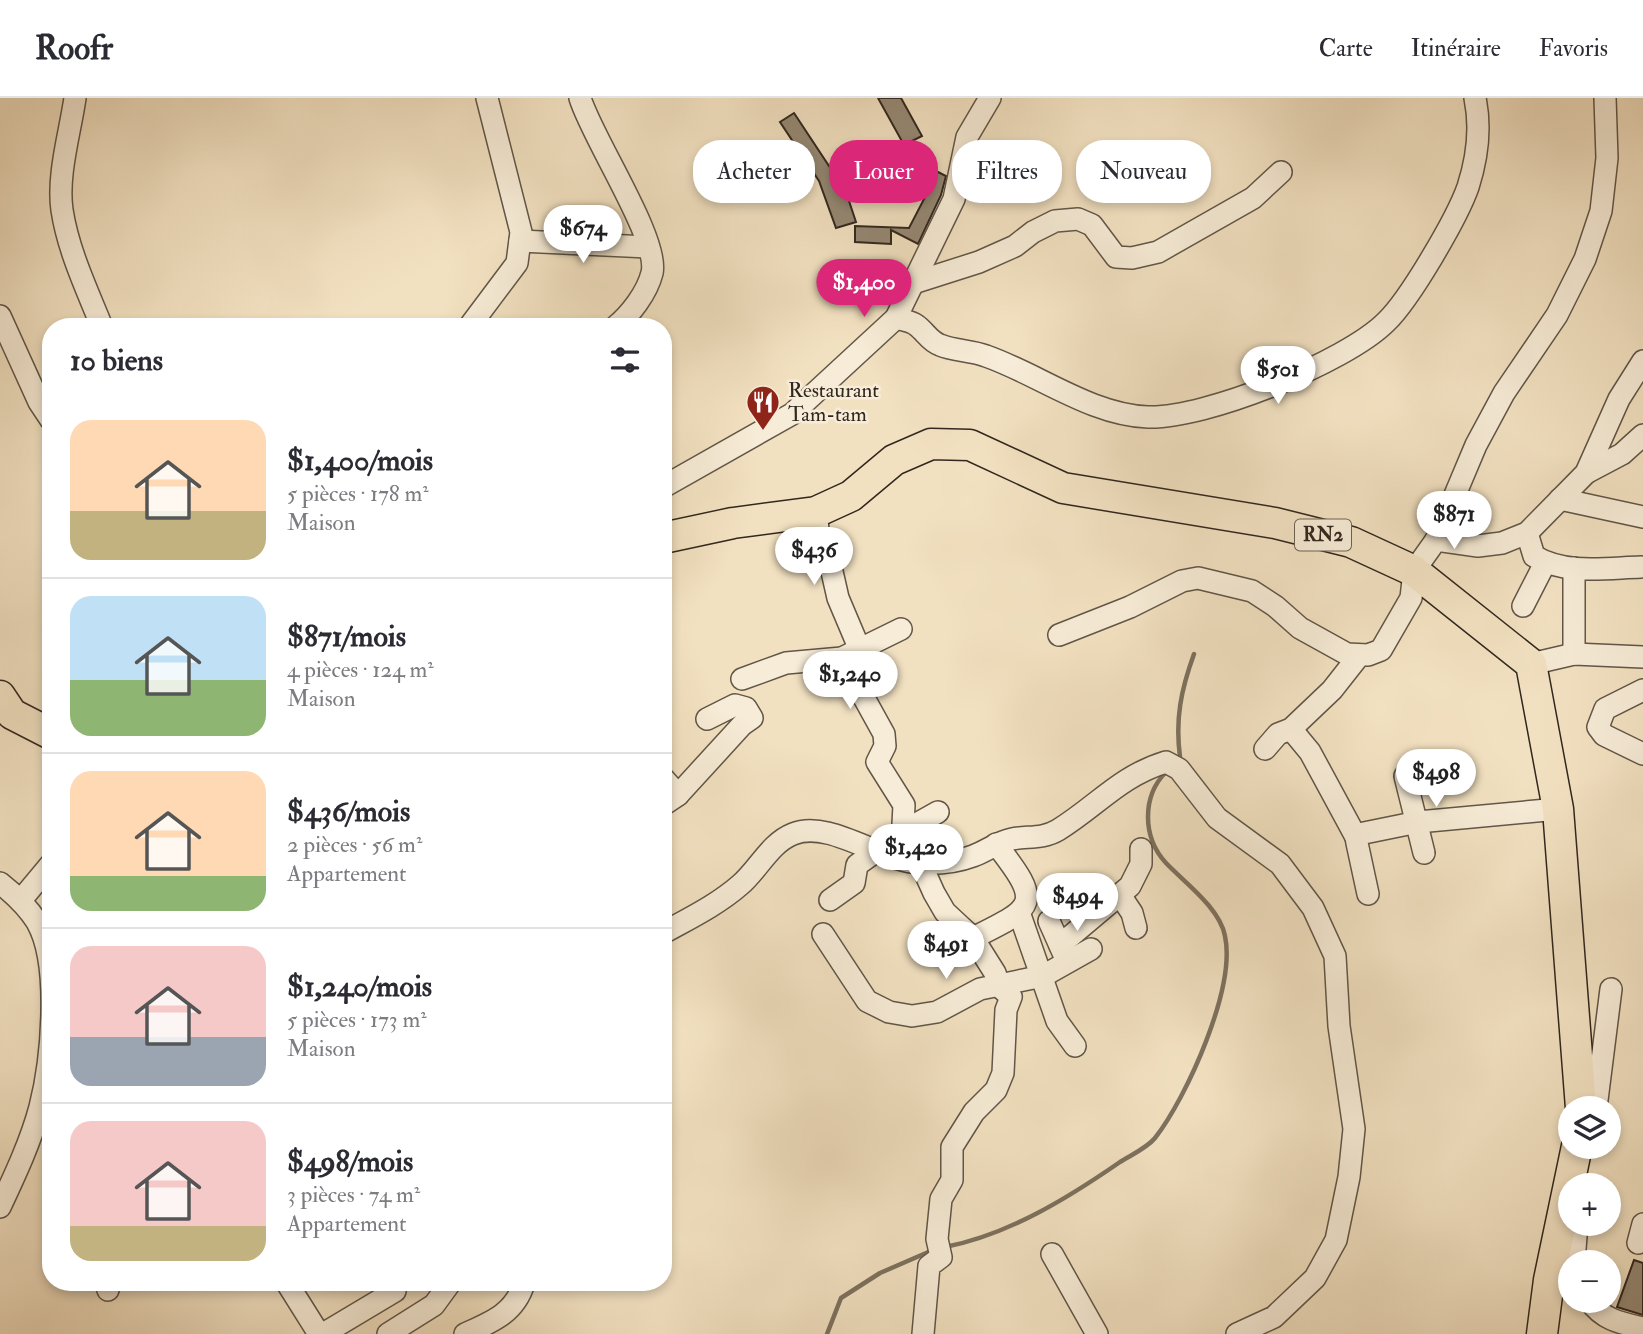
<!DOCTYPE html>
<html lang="fr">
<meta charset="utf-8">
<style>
:root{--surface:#fff;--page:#f7f7f7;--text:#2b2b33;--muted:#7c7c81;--line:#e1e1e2;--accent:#db2777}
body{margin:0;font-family:"IM FELL Double Pica",serif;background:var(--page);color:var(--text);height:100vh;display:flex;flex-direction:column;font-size:26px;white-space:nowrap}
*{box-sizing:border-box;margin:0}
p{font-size:23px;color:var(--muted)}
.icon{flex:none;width:38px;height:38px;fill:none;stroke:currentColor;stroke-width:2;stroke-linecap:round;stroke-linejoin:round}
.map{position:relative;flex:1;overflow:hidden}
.sheet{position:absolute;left:42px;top:220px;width:630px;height:973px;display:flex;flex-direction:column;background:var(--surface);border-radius:28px;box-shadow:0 4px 10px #0003}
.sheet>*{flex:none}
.guide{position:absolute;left:693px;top:42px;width:665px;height:63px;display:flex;gap:14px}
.tools{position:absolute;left:1558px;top:998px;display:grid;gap:14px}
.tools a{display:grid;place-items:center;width:63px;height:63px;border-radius:50%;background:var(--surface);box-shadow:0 4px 10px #0003;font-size:35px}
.price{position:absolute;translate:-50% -60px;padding:0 16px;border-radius:24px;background:#fff;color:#222;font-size:23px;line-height:46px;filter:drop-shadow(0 2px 4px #0008)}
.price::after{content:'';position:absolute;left:50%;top:42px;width:21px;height:16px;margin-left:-10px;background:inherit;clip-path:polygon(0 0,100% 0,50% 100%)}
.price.selected{background:var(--accent);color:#fff}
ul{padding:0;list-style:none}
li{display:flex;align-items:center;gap:21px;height:175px;padding:0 28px}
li+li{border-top:2px solid var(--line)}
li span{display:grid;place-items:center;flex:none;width:196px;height:140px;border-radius:21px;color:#555}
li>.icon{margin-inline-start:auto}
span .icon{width:84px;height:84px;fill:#fffc;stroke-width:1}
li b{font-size:30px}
h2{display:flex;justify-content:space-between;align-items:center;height:84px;padding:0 28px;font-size:30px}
.chip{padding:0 24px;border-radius:28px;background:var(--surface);box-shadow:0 4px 10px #0003;font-size:24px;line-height:63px}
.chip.selected{background:var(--accent);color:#fff}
header{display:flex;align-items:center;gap:42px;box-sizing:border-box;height:98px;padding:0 35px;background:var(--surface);border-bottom:2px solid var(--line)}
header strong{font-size:33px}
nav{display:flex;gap:38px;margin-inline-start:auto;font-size:24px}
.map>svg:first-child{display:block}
</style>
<header>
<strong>Roofr</strong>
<nav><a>Carte</a><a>Itinéraire</a><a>Favoris</a></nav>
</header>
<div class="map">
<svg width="1643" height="1236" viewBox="0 0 1643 1236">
<rect width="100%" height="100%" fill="#f2e1c1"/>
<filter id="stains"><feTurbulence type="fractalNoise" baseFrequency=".00286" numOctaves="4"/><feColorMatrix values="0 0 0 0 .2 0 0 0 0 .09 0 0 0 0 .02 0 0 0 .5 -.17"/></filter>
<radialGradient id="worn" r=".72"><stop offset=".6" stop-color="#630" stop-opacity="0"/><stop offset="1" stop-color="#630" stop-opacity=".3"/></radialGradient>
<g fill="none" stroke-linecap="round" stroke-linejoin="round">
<g stroke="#7d715f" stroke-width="4.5">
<path d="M1177,663L1180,659C1175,621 1181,592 1194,556"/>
<path d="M945,1149C1008,1137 1068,1100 1120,1064C1131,1057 1147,1050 1155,1040C1187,999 1236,890 1225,838C1220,810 1184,784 1166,765C1142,739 1142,698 1166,674"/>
<polyline points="827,1236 841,1200 880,1175 933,1152"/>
</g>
</g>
<g fill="#958873" stroke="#31271f" stroke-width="2">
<polygon points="878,0 901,0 922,38 904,47"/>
<polygon points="794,15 837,80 841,79 856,124 836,130 819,83 780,24"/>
<polygon points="938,74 946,78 941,97 918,146 891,132 891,146 855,144 855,128 909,130"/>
<polygon points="1634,1162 1643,1165 1643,1217 1617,1209"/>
</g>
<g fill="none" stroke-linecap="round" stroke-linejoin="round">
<defs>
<g id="minor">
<path d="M75,0C70,35 57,77 62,112C68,152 87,192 102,229"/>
<path d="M580,0C592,40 660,142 652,175C647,195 630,217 615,229"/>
<polyline points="520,143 648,149"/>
<polyline points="910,186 979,164 1015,148 1033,134 1055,123 1078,121 1092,127 1116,159 1132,160 1158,154 1253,100 1281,74"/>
<polyline points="0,218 39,304 51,322"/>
<path d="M896,220C902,222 911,223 916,227C925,233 929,243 940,247C954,253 971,252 986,258C1038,276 1091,317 1148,319C1205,321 1346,264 1386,224C1410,201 1457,120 1468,89C1477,61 1481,29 1475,0"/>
<polyline points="469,229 517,165 521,134 487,0"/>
<polyline points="1586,375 1622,356 1643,337"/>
<polyline points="663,389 792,316 896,220 954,101 967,39 990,0"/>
<polyline points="1560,401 1643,419"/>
<polyline points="816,414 819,440 828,456 838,500 860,552"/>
<path d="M1527,435L1534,458C1565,477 1606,470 1641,469"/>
<polyline points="1436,442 1478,448 1502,445 1527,435 1586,375 1619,301 1643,263"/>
<polyline points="1523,508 1545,465"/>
<polyline points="1059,537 1130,509 1182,483 1198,480 1252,493 1275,508 1300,530 1347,556 1368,557 1381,552 1411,500 1414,473 1436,442 1476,347 1504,295 1557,217 1585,161 1601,113 1607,60 1605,0"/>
<polyline points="1574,556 1574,470"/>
<polyline points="842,560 884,636 885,648 877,664 904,707 903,726 934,795 945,814 973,840 995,875 1000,889 1011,899 1006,912 1003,975 996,992 974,1014 952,1049 952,1082 941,1101 937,1141 941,1159 929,1168 923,1236"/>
<polyline points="1531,566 1574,556 1643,559"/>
<polyline points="742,581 786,565 842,560 901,531"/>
<polyline points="1643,592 1605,611 1598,629 1604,637 1643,656"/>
<polyline points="1291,631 1310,654 1356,739"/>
<polyline points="1265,651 1278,636 1291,631 1332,592 1358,559"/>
<polyline points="1405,678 1424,755"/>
<polyline points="663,680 678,697"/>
<polyline points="663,707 678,697 742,627 752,620 746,610 735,607 707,621"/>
<path d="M0,785C14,796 27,808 37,824C61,866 52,962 40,1009C31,1043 15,1077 0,1109"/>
<polyline points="1368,796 1357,745 1356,739 1364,735 1418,724 1558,711"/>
<polyline points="1120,797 1132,815 1136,830"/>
<polyline points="21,802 51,766"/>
<polyline points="830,802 854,785 857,767 906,732 938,714"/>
<polyline points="1020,817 1057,923 1075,948"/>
<polyline points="1049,823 1065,859"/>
<path d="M663,835C690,820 717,807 740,787C758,772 770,745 793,736C830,721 881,764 921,765C938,766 957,764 973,758C987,753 997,744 1012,741C1028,738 1043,741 1058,732C1097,708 1120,678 1166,664L1179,671L1217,720L1280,766L1313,810L1335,858L1339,928L1354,1031L1349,1079L1336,1142L1315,1180L1274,1219L1237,1236"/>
<polyline points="823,836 867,903 889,914 912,918 937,914 980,891 1043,878 1091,851"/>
<path d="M973,840C1036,809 1043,806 996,746"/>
<polyline points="1060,847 1130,788 1141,766 1141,751"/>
<polyline points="1596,1010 1611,891"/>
<polyline points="1638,1145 1643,1126"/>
<polyline points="1052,1156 1097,1236"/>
<polyline points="1574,1164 1577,1125"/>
<polyline points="106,1185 108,1192"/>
<polyline points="287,1185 319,1236"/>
<path d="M1589,1202C1603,1222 1620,1225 1643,1230"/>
<polyline points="323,1236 395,1193"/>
<polyline points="388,1236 434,1207 450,1185"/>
<path d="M465,1236C492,1224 515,1215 524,1185"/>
</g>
<g id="highway">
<polyline points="663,440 733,425 816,414 851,398 894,362 931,346 970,347 1063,390 1275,425 1351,444 1414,473 1531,566 1558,711 1581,1010"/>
<polyline points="0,598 12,616 51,636"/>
<polyline points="1542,1236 1549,1182 1577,1048"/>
</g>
</defs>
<use href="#minor" stroke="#615648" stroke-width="24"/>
<use href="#highway" stroke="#31271f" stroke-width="33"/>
<use href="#minor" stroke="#f7ecd7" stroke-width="21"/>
<use href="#highway" stroke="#f2e1c1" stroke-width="30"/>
</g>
<defs>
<symbol id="restaurant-pin" viewBox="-11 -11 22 30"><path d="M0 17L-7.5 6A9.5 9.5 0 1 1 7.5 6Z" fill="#8f2418" stroke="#f7ecd7"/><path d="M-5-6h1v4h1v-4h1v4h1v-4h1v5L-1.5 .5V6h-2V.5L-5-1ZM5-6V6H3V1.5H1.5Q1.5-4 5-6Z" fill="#fff"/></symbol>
</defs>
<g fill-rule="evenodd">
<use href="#restaurant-pin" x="744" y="285" width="38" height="52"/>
</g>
<g text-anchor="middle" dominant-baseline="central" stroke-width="5" stroke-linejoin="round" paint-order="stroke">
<rect fill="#f7ecd7" stroke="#6c6256" stroke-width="2" x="1295" y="421.5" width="56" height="31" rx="5"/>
<g font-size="19" font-weight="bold" fill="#31271f">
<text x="1323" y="437">RN2</text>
</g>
<g font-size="21" fill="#31271f" stroke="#f7ecd7" text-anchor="start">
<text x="788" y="292">Restaurant<tspan x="788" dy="24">Tam-tam</tspan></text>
</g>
</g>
<rect width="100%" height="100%" filter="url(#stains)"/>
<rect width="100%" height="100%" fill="url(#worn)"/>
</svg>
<div class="tools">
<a><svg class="icon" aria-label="layers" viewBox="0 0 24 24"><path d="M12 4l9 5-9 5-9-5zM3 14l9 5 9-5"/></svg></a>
<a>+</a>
<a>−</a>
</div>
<b class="price" style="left:583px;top:167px">$674</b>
<b class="price selected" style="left:864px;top:221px">$1,400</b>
<b class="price" style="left:1278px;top:308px">$501</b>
<b class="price" style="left:1454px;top:453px">$871</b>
<b class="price" style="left:814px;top:489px">$436</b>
<b class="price" style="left:850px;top:613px">$1,240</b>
<b class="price" style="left:1436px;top:711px">$498</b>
<b class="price" style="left:916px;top:786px">$1,420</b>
<b class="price" style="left:1077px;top:835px">$494</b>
<b class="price" style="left:946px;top:883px">$491</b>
<div class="guide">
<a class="chip">Acheter</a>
<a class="chip selected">Louer</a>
<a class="chip">Filtres</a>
<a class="chip">Nouveau</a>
</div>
<section class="sheet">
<h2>10 biens<svg class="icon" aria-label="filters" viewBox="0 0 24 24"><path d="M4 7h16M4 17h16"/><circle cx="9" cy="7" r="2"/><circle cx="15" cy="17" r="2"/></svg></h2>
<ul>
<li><span style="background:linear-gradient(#ffd9b3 65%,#c2b280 0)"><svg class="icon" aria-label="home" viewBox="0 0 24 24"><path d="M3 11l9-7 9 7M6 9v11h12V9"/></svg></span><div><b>$1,400/mois</b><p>5 pièces · 178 m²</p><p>Maison</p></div></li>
<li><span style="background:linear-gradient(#bfe0f5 60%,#8fb573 0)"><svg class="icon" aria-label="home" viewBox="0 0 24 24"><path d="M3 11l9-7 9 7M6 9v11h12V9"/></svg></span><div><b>$871/mois</b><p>4 pièces · 124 m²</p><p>Maison</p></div></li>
<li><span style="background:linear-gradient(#ffd9b3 75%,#8fb573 0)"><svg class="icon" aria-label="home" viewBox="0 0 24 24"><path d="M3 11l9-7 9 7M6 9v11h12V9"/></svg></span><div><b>$436/mois</b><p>2 pièces · 56 m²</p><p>Appartement</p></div></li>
<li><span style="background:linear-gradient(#f6c9c9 65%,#9aa5b1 0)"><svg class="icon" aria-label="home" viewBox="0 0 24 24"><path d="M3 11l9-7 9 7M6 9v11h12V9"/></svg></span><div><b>$1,240/mois</b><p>5 pièces · 173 m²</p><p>Maison</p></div></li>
<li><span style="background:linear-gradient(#f6c9c9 75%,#c2b280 0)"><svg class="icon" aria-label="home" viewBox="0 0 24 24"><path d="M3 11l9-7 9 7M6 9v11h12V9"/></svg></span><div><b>$498/mois</b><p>3 pièces · 74 m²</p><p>Appartement</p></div></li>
</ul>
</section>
</div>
